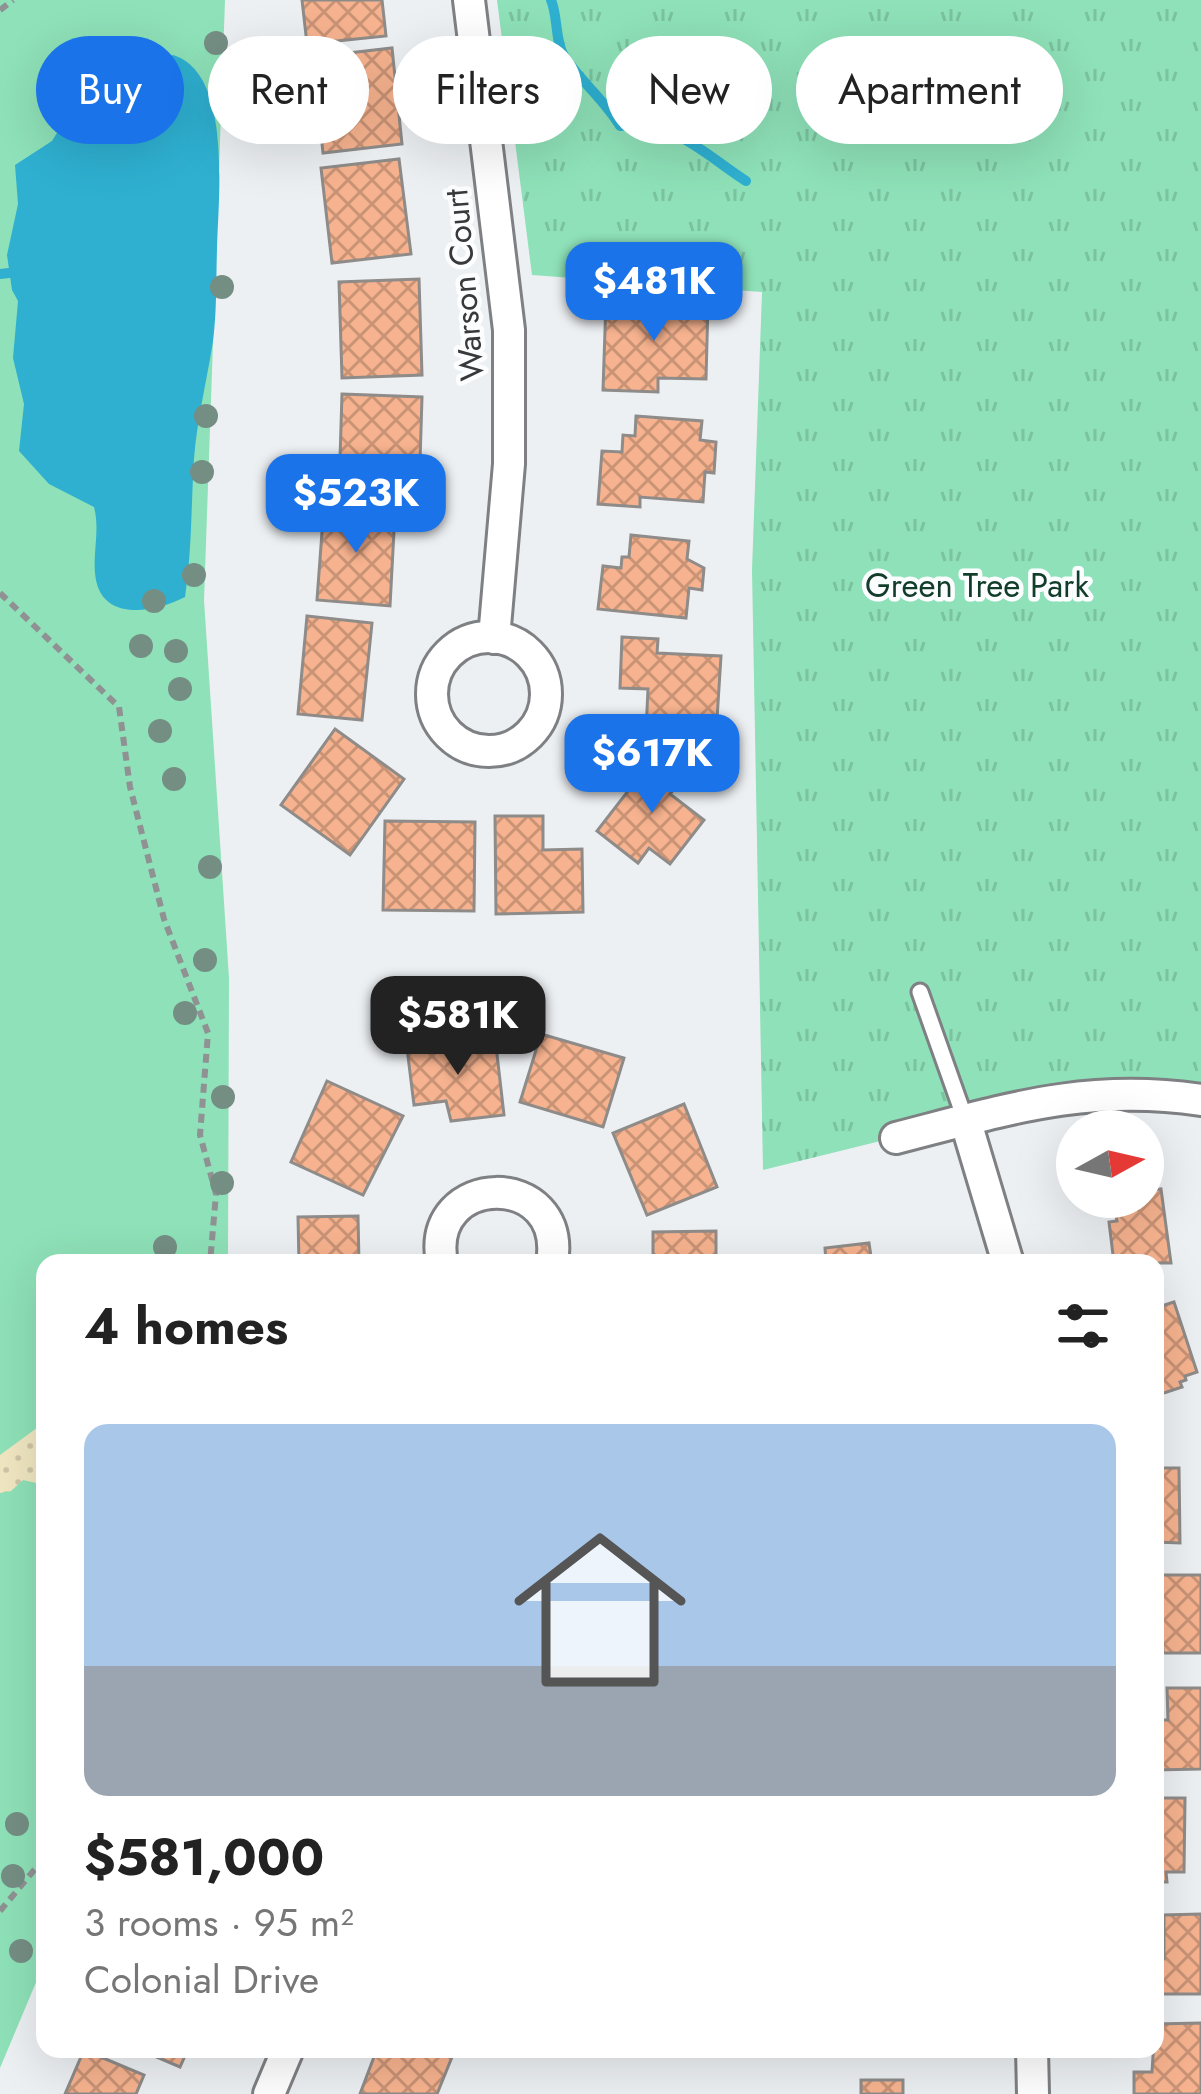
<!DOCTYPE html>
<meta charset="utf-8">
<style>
:root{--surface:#fff;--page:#f2f2f2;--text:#222;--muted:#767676;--accent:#1a73e8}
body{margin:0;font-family:Jost,sans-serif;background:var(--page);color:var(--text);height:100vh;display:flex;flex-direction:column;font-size:45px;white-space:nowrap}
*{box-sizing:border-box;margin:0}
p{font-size:39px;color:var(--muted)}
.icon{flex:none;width:66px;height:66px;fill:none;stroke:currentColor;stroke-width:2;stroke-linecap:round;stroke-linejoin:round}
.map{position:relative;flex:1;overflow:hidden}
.sheet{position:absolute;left:36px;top:1254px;width:1128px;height:804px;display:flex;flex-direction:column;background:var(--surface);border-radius:24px;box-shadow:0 12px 48px #0002}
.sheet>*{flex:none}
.banner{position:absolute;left:36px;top:36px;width:1131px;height:108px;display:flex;gap:24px}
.needle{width:78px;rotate:82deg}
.tools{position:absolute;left:1056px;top:1110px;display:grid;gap:24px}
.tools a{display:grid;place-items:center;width:108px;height:108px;border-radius:50%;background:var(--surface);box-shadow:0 12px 48px #0002;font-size:60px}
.price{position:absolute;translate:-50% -102px;padding:0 27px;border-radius:24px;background:var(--accent);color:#fff;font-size:39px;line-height:78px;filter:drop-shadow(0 3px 6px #0008)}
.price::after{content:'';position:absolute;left:50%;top:72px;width:36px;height:27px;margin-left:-18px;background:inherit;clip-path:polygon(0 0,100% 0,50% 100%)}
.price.on{background:#222;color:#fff}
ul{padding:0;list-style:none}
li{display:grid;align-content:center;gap:24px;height:636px;padding:0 48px}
li span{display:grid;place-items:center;height:372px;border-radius:24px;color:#555}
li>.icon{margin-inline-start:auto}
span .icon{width:216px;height:216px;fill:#fffc;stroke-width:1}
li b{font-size:51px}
h2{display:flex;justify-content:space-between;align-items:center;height:144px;padding:0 48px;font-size:51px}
.tag{padding:0 42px;border-radius:54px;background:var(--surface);box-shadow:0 12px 48px #0002;font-size:42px;line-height:108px}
.tag.on{background:var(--accent);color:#fff}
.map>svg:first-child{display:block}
</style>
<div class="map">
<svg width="1201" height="2094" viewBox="0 0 1201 2094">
<defs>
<pattern id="sand-dots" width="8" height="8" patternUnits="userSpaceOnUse" patternTransform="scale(3)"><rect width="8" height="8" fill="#f0e6c1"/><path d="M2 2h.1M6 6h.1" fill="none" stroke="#cfc6a7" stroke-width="1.8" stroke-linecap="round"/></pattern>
<pattern id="park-tufts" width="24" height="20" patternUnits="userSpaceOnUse" patternTransform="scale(3)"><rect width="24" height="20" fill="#8ee1b8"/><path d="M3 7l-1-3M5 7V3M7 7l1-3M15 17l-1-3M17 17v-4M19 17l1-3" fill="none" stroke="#7bc29f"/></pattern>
<pattern id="building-cross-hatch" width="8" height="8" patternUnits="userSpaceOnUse" patternTransform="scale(3)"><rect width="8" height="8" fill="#f7b38f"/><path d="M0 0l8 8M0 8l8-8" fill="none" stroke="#c99376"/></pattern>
</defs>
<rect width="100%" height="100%" fill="#edf0f3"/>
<polygon fill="#8ee1b8" points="0,0 225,0 204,600 229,978 228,1263 45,1263 45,1961 0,2068"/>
<polygon fill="url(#sand-dots)" points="45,1422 45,1485 23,1480 11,1491 0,1493 0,1455"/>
<polygon fill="url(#park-tufts)" points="497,0 1201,0 1201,1100 1139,1095 917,1132 763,1170 752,570 762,292 532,275"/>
<path fill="#2fb0d1" d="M173,55C233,73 218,199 217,249C216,279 217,311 213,341C207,380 197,419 194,459C191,505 192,551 185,597C154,613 99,623 95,573C93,550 100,530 94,507L49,484L19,451L24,404L13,358L18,301L12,290L7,255L18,204L15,165L52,141L74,105L87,96Z"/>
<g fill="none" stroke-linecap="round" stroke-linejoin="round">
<g stroke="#2fb0d1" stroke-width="10">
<path d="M551,0C558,16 555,42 564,56C580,81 604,99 620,126C672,118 704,154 746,181"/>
<polyline points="0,274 9,273"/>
</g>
</g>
<g fill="url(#building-cross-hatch)" stroke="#8e8b89" stroke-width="3">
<polygon points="302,0 382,0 386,36 307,44"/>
<polygon points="392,48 402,144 323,153 313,57"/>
<polygon points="399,159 411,254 332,263 321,168"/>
<polygon points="419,279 422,375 342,378 339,282"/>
<polygon points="606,301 708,304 706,379 658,378 658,392 603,390"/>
<polygon points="342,394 422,397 419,493 339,491"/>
<polygon points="636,416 702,421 700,440 716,442 714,473 705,472 703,502 640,497 640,507 598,504 602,451 622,452 623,435 635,436"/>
<polygon points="324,505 395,512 390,606 317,600"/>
<polygon points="631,535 689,541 687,559 704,568 702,590 689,588 686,618 598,609 603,566 621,568 622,557 629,557"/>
<polygon points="307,616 372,623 362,720 298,714"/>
<polygon points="622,637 658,639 657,653 721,656 716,735 646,731 648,689 620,688"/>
<polygon points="335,729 404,779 350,855 281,805"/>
<polygon points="656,755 684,777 670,794 704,820 670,864 649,848 638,863 597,831"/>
<polygon points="495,816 543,816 543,850 582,849 583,912 496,914"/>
<polygon points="385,821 475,822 474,911 383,910"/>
<polygon points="541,1034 624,1058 603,1127 520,1102"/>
<polygon points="495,1037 504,1115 451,1121 446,1101 414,1105 407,1048"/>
<polygon points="327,1081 403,1116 363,1195 291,1162"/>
<polygon points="684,1104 717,1187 647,1215 613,1133"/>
<polygon points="1161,1189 1171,1263 1114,1263 1109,1222 1117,1221 1113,1197 1143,1197 1143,1191"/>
<polygon points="358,1216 359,1263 299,1263 298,1217"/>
<polygon points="716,1231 716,1263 653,1263 653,1232"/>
<polygon points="869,1243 872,1263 826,1263 825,1248"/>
<polygon points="1174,1302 1197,1372 1185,1376 1186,1380 1180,1382 1182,1387 1155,1396 1155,1308"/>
<polygon points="1155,1458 1159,1458 1159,1468 1179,1468 1180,1543 1155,1542"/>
<polygon points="1155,1575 1201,1575 1201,1653 1163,1653 1162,1625 1157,1625 1155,1611"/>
<polygon points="1167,1688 1201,1688 1201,1769 1155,1770 1155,1734 1161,1734 1161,1720 1168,1720"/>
<polygon points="1155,1798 1185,1798 1184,1872 1166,1872 1167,1882 1155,1882"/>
<polygon points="1201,1914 1201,1994 1155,1994 1155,1959 1164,1959 1164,1915"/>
<polygon points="1201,2023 1201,2094 1134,2094 1134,2072 1152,2072 1155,2024"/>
<polygon points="138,2049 188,2049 180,2067"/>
<polygon points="377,2049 432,2049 452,2057 437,2094 360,2094"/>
<polygon points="84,2050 144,2075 136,2094 65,2094"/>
<rect x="861" y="2080" width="42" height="14"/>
</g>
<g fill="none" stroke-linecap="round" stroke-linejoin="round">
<defs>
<polyline id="service" points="920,992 965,1119"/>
<g id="minor">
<polyline points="469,0 509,330 509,464 494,638"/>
<circle cx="489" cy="694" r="57"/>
<polyline points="965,1119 1008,1263"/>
<path d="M896,1138C1005,1110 1086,1083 1201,1100"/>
<path d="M442,1263C424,1171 568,1168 552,1263"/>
<polyline points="1032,2049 1033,2094"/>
<polyline points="269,2094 288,2049"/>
</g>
</defs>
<use href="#service" stroke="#7e8083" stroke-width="21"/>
<use href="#minor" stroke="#7e8083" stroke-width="36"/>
<g stroke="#8f9193" stroke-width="6" stroke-dasharray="9 6" stroke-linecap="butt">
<polyline points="0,10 13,0"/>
<polyline points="0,593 119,707 130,787 164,919 208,1033 200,1135 216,1194 210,1263"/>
<polyline points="0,1911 45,1857"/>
</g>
<use href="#service" stroke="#fff" stroke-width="15"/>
<use href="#minor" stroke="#fff" stroke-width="30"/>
</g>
<g fill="#758e84">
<circle cx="216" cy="43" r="12"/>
<circle cx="222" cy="287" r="12"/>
<circle cx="206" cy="416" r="12"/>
<circle cx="202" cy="472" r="12"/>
<circle cx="194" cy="575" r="12"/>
<circle cx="154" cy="601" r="12"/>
<circle cx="141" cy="646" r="12"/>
<circle cx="176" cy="651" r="12"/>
<circle cx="180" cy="689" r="12"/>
<circle cx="160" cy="731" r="12"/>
<circle cx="174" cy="779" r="12"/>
<circle cx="210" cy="867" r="12"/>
<circle cx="205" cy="960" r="12"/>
<circle cx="185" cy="1013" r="12"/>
<circle cx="223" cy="1097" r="12"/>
<circle cx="222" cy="1183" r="12"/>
<circle cx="165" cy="1247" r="12"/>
<circle cx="17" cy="1824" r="12"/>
<circle cx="13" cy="1876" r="12"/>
<circle cx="21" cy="1951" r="12"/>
</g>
<g text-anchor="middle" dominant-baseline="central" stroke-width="9" stroke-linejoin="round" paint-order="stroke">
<g font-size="33" fill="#38393a" stroke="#fcfdff">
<text transform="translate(464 285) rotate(-95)">Warson Court</text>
</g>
<g font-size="33" fill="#123d2a" stroke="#fcfdff">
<text x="977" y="585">Green Tree Park</text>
</g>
</g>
</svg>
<div class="tools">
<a><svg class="needle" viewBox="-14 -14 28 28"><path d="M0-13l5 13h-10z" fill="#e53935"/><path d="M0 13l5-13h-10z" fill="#767676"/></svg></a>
</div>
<b class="price" style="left:654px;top:344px">$481K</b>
<b class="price" style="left:356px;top:556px">$523K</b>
<b class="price" style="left:652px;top:816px">$617K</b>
<b class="price on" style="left:458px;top:1078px">$581K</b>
<div class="banner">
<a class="tag on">Buy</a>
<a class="tag">Rent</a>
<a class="tag">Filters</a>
<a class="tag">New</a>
<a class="tag">Apartment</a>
</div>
<section class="sheet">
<h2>4 homes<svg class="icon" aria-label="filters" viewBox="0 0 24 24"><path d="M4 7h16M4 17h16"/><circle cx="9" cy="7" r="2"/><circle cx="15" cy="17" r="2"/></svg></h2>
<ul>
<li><span style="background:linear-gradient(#a9c7e8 65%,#9aa5b1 0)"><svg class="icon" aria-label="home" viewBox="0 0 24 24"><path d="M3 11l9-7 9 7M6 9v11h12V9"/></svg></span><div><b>$581,000</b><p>3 rooms · 95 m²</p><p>Colonial Drive</p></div></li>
</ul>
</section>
</div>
